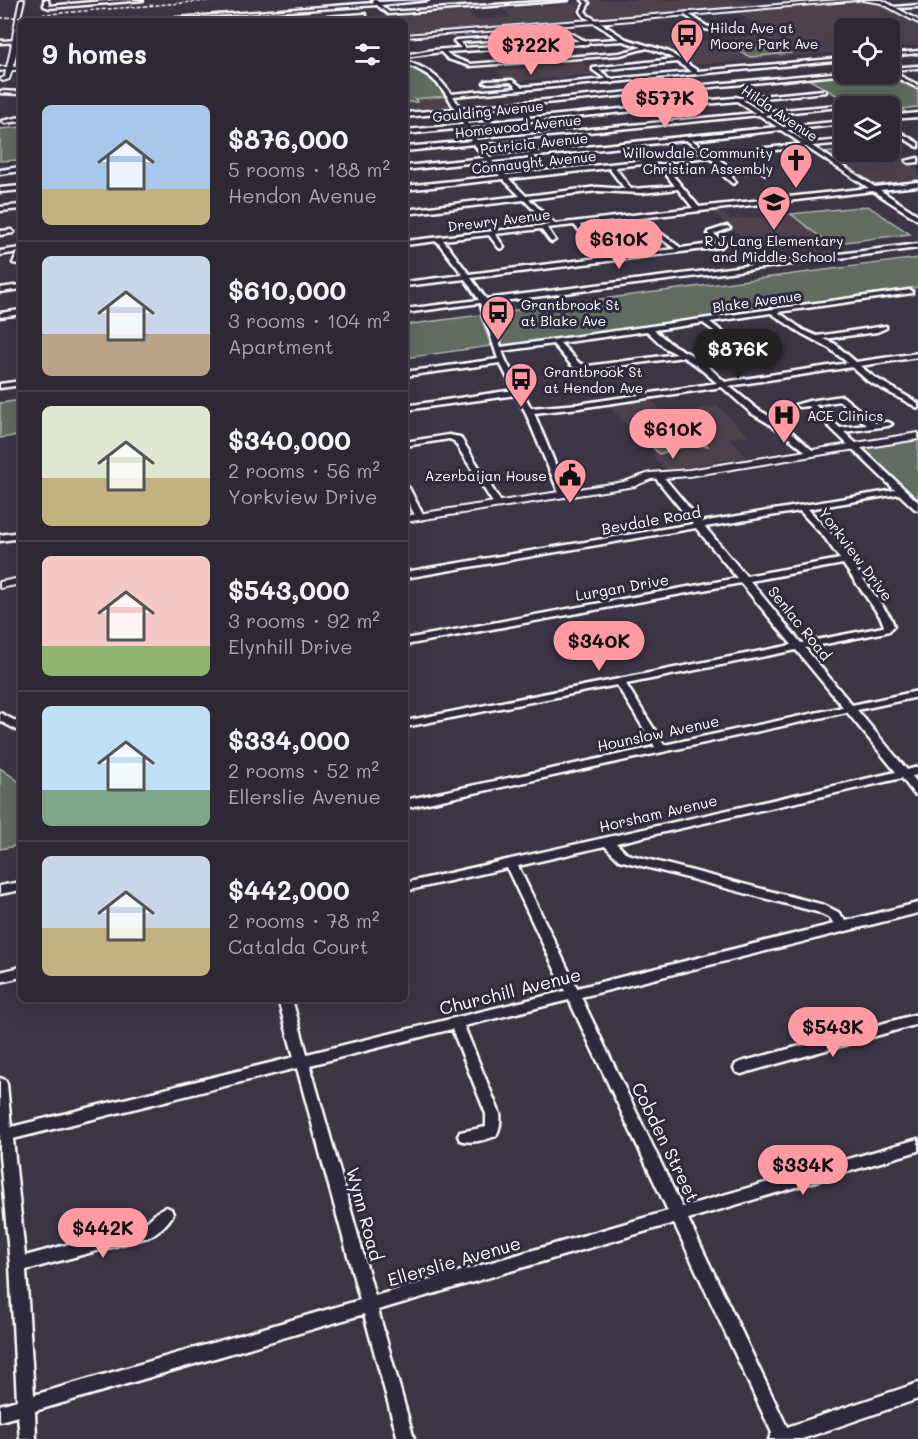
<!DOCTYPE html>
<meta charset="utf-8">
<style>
:root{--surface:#2d2833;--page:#39343f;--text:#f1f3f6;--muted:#a7a6ac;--line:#48444e;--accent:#ff9aa2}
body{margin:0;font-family:Mali,sans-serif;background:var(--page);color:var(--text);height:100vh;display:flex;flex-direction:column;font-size:22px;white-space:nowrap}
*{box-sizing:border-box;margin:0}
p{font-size:20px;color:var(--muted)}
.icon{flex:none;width:33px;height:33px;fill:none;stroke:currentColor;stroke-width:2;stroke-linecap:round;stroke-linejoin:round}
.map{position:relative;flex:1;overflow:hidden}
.sheet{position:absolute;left:18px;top:18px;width:390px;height:984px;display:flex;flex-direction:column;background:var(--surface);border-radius:9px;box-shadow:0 6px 24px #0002,0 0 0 2px var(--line)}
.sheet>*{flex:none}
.fabs{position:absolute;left:834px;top:18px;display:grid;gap:12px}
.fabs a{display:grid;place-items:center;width:66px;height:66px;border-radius:9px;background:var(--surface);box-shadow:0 6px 24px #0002,0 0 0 2px var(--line);font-size:30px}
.price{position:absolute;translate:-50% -51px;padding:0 14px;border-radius:21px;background:var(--accent);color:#111;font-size:20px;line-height:39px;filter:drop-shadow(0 2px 3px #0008)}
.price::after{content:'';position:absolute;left:50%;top:36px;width:18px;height:14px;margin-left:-9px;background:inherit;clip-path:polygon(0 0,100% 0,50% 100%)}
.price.on{background:#222;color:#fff}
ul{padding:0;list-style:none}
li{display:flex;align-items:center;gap:18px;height:150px;padding:0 24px}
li+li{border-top:2px solid var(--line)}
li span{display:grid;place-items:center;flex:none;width:168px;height:120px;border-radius:9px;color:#555}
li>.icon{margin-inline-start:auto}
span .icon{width:72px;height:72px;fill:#fffc;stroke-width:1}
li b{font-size:26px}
h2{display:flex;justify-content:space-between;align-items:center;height:72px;padding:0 24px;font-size:26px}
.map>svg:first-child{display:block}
</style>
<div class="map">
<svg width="918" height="1439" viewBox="0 0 918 1439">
<rect width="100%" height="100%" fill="#3c3544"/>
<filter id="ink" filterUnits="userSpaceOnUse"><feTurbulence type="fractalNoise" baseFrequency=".0167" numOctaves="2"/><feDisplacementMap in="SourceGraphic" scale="12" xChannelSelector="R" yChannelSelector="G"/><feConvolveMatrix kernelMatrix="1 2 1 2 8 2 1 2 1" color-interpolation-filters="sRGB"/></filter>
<g filter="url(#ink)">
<g fill="#4c424c">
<polygon points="589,0 746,0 754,6 598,19 589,13 591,4"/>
<polygon points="866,1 880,3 918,26 918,45 890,48 890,28 844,28 844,52 691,65 665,50 648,46 772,34 736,12"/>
<polygon points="580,3 575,13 580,19 405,34 405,21 333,19 409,13 413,16 435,14 433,11 448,10 452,13 469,11 477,20 512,17 498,6 505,5 510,9"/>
<polygon points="581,62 598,74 518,81 508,80 495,70"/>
<polygon points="448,96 455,110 405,114 405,99"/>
<polygon points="898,157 918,169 918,181 874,186 840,163"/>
<polygon points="717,208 730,219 791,214 829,244 760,252 708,209"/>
<polygon points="650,399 665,414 718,406 748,435 730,438 746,457 666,470 656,460 651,448 608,406"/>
</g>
<g fill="#606c61" stroke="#b0b6b0" stroke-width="1.5">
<polygon points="777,46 790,53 750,57 737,50"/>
<polygon points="415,67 426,72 448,96 415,99 417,102 407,102 405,68"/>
<polygon points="854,74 889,74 918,88 918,107 901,109 911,115 890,117 890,106 856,106 806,78"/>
<polygon points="21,127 21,160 0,161 0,129"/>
<polygon points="844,150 890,151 898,157 840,163 824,153"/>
<polygon points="868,206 910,234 829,244 791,214"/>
<polygon points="918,258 918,287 503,346 493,313"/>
<polygon points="480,315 491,346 405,358 405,325"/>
<polygon points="21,400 21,435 0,438 0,403"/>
<polygon points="693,431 708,446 690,445 659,454 647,441 663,438 659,434"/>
<polygon points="918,440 918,503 861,449"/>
<polygon points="0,768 21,783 21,845 0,849"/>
</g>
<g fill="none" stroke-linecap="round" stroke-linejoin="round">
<defs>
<g id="minor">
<polygon points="44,0 48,0 49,6 115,0 143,0 49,8 44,6"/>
<polygon points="372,0 376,0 379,2 428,0 381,5 389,12 568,0 388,14 377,5 138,21 374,3"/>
<path d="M582,0H586L589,3L585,11L588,15L626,39L669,52L698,71L844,58V60L614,82L612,83L609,82L453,96L460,108L844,72L846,74L461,111L468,124L734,98L736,97L739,98L824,90L826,92L743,100L761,112L850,104L848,106L765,115L783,127L844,121V124L787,130L808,143L844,140V143L812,146L875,187L918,182V186L880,190L918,215V220L873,191L580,225L613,256L675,249L657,235V233L659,232L681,248L719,243L708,234V232L727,226L730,228L714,234L725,243L721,247L471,278L486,299L918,244V248L487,303L501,347L910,290L912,291V293L778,312L803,330L817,336L886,326V328L877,332L823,339L835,344L856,362L918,353V357L860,366L874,377L918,403V408L868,381L852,367L729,386L757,409L784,425L813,451V455H810L778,429L751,413L722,387L579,408L534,413L567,493L563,496L559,493L525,411L516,395L405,410V406L514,390L500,363L405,376V372L498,359L480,303L405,313V309L479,300L465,279L405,286V282L463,275L437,241L405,245V241L549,225L524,200L405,214V210L520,196L503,179L405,190V186L500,176L487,161L405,170V166L484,158L474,144L405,151V147L472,141L465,128L405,134V130L463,125L457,112L405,117V113L455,109C442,85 431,73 405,64V61C425,67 439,76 451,94L517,88L511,82L484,83L486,81L512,80L522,87L606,79L593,70V68L674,59L665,54L647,48L620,55L470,66L448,59L441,52L405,57V55L433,50L461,48L454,41L456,40L568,32L585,41L619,39L584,16L581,11L585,3ZM567,34L579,41L465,48L460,42ZM623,41L642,47L620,53L470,64L452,57L446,52L583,44L587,45L589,43ZM677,62L692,72L611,79L599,70ZM737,101L755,113L477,140L470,127ZM759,115L777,127L490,157L479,143ZM781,130L802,144L711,154L692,140ZM686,140L705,154L506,175L492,161ZM806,147L869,188L699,207L670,172L665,173L675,186L631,189L615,167L709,157L720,166L724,176L733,184L736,182L729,174L760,170L766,174L769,172L761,166L728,171L725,164L715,156ZM609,168L625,189L597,187L526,196L509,179ZM678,189L693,208L555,224L529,199L597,191L642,193ZM574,225L607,257L469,274L443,240L489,235L499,248L501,249L504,247L495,234L541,229L550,241L552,242L555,240L547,228ZM771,313L799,332L829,348L848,363L725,382L702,361L671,344L654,330L703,323L721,336L745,347L749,345L748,343L725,334L710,322ZM647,331L665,348L677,354L588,366L579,363L560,343ZM553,344L573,367L588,370L683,357L696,365L717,383L579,404L531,408L506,361L502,351Z"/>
<polygon points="918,5 918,7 893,8 895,7"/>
<polygon points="685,13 687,13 708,27 713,26 714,29 712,30 705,29 685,15"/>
<polygon points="365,14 366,16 285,21 287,20"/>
<polygon points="21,40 21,42 0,43 0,41"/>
<polygon points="918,51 918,53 890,56 890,54"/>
<polygon points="918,66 918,68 890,70 890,68"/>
<polygon points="890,71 918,85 918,88 889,74"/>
<polygon points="0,91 21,92 21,94 0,93"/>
<polygon points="918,113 918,117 890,119 890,116"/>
<polygon points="21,117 21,121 5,123 2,121"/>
<polygon points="890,126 918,143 918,147 890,130"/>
<polygon points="918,158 918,162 909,163 906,161"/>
<polygon points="21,167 21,171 0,174 0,170"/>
<polygon points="21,186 21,190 0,192 0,188"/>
<polygon points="21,205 21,209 0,211 0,207"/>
<polygon points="11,230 14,232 13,233 0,235 0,231"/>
<polygon points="21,248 21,259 18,264 13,263 18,252 0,255 0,251"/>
<polygon points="21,285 21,289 0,292 0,288"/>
<polygon points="21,310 21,314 0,317 0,313"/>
<polygon points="21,381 21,385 0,388 0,384"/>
<path d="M842,396L875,423L888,422L892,424L888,426L844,432L918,502V510L915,509L899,494L808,509L831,534L891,618L894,626L889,631L886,632L805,648L852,705L918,691V697L857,710L907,770L918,767V775L912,776L918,784V795L914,794L902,778L616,843L627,854L824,905L838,912L846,921L918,903V913L581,997L682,1207L918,1139V1151L688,1219L787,1427L918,1383V1399L802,1439H769L772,1433L674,1223L378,1310L414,1439H398L364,1314L35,1411L36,1439H20L18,1416L0,1421V1405L17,1400L10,1265L0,1156V1078L5,1080L7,1084L11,1127L294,1057L278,999H292L307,1054L565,991L507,868L405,891V883L896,772L847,712L405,808V800L655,747L617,685L405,727V721L792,645L741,583L405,645V639L737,578L696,528L405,578V572L693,524L654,476L658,474H661L701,522L895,490L808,406L799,407L795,405L809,401ZM840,401L867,425L840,428L815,405ZM800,511L825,538L840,559L746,576L705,527ZM843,564L881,618L884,626L883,627L801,643L750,581ZM796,650L843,707L664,745L626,684ZM605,846L619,860L817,912L830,918L834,924L577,988L518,866ZM569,1000L668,1211L375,1296L310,1065L452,1029L486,1114V1127L460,1132L458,1136L460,1140C470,1144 486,1140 496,1136C500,1128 501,1123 500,1114L464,1026ZM297,1068L360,1300L34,1395L26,1270L148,1237C157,1233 169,1223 173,1214L171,1209L166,1207L161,1209L144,1224L25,1256L13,1139Z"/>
<polygon points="449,435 460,437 502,504 501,506 495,506 454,441 449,439 405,446 405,442"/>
<polygon points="405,485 409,488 424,517 423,519 417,519 416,517 405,496"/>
<polygon points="21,532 21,538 0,541 0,535"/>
<polygon points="0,713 21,724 21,732 0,721"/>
<polygon points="21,882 21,890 0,894 0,886"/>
<polygon points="21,967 21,977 0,982 0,972"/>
<polygon points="918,1014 918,1024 741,1074 736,1072 734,1068 736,1064 741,1062"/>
</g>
<g id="major">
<path d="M20,0H24L17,30L20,39L13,67L21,66V70H12L9,79L3,81L0,79L5,77L6,70L0,71V67H7C13,44 14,24 20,0Z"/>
<polygon points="840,0 858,0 609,22 405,37 405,35"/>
<polygon points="862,0 882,0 918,20 918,23 881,3"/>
<polygon points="918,433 918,439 689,476 651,479 635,486 405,522 405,516 624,482 650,473 689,470"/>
<polygon points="21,578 21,584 0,588 0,582"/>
</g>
</defs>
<use href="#minor" stroke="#fff" stroke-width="5"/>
<use href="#major" stroke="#fff" stroke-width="4"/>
<use href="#minor" fill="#2f2a3d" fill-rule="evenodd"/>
<use href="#major" fill="#2f2a3d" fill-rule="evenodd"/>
<polyline stroke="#fff" stroke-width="1.5" stroke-dasharray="4 2" stroke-linecap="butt" points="0,18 218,0"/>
</g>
</g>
<defs>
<symbol id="bus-pin" viewBox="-11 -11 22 30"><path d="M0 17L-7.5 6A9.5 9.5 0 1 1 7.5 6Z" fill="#ff9aa2" stroke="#2f2a3d"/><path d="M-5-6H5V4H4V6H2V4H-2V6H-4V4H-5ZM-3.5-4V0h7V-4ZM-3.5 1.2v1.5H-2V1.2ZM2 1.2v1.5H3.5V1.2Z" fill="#111"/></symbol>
<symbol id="church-pin" viewBox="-11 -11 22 30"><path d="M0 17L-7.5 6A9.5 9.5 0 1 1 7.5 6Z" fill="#ff9aa2" stroke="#2f2a3d"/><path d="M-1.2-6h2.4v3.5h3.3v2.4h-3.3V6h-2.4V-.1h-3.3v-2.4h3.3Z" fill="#111"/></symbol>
<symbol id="school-pin" viewBox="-11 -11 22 30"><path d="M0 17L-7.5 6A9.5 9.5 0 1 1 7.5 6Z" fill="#ff9aa2" stroke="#2f2a3d"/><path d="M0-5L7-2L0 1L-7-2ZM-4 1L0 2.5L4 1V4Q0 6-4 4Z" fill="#111"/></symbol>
<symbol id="hospital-pin" viewBox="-11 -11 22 30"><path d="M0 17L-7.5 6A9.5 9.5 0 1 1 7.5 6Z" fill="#ff9aa2" stroke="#2f2a3d"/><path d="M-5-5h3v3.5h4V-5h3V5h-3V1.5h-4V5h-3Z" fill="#111"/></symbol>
<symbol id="civic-pin" viewBox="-11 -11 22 30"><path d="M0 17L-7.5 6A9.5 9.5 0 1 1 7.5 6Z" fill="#ff9aa2" stroke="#2f2a3d"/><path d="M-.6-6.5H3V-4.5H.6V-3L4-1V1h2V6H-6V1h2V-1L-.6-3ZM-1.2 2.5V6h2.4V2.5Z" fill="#111"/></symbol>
</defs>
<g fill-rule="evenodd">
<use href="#bus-pin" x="668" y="16" width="38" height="52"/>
<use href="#church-pin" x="777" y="141" width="38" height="52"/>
<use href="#school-pin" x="755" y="183" width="38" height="52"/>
<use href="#bus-pin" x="479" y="293" width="38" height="52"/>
<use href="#bus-pin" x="502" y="360" width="38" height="52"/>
<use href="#hospital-pin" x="765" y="396" width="38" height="52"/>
<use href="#civic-pin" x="551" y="456" width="38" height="52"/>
</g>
<g text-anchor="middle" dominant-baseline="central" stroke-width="6" stroke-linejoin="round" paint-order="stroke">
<g font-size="14" fill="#fff" stroke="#2f2a3d" text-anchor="start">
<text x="710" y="27">Hilda Ave at<tspan x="710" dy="16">Moore Park Ave</tspan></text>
<text x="773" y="152" text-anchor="end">Willowdale Community<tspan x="773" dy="16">Christian Assembly</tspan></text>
<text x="774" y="240" text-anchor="middle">R J Lang Elementary<tspan x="774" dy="16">and Middle School</tspan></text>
<text x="521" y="304">Grantbrook St<tspan x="521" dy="16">at Blake Ave</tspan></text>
<text x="544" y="371">Grantbrook St<tspan x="544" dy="16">at Hendon Ave</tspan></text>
<text x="807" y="415">ACE Clinics</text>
<text x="547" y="475" text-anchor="end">Azerbaijan House</text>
</g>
<g font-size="14" fill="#fff" stroke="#2f2a3d">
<text transform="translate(488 111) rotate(-6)">Goulding Avenue</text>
<text transform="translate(780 113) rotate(34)">Hilda Avenue</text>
<text transform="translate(518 126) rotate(-6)">Homewood Avenue</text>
<text transform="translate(534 143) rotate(-6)">Patricia Avenue</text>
<text transform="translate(534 162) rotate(-6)">Connaught Avenue</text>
<text transform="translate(499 220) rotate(-7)">Drewry Avenue</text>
<text transform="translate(757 301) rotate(-8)">Blake Avenue</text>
</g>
<g font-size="15" fill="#fff" stroke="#2f2a3d">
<text transform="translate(651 520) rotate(-10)">Bevdale Road</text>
<text transform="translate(856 554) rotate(53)">Yorkview Drive</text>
<text transform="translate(622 587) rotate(-10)">Lurgan Drive</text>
<text transform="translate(800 623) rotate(51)">Senlac Road</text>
<text transform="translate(658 733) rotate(-12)">Hounslow Avenue</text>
<text transform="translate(658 813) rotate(-13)">Horsham Avenue</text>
</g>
<g font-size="18" fill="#fff" stroke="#2f2a3d">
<text transform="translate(510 991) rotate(-14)">Churchill Avenue</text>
<text transform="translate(666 1142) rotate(64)">Cobden Street</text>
<text transform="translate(365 1214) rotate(75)">Wynn Road</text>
<text transform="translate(454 1261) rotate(-16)">Ellerslie Avenue</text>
</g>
</g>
</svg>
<div class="fabs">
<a><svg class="icon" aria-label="locate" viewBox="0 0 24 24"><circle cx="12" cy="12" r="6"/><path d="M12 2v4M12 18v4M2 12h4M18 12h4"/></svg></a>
<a><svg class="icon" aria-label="layers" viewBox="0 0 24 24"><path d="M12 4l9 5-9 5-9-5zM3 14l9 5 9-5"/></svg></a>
</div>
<b class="price" style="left:531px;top:76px">$722K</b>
<b class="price" style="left:665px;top:129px">$577K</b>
<b class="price" style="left:619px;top:270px">$610K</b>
<b class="price on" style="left:738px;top:380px">$876K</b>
<b class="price" style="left:673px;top:460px">$610K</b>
<b class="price" style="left:599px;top:672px">$340K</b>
<b class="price" style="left:833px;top:1058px">$543K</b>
<b class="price" style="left:803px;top:1196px">$334K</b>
<b class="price" style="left:103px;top:1259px">$442K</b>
<section class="sheet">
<h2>9 homes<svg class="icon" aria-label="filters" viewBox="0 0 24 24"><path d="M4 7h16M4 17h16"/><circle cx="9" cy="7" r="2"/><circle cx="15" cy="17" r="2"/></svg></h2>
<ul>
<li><span style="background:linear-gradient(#a9c7e8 70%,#c2b280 0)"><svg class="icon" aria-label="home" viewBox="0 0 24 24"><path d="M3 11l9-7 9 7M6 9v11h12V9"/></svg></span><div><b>$876,000</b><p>5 rooms · 188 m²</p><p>Hendon Avenue</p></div></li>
<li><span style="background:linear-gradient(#c9d6e8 65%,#b9a48a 0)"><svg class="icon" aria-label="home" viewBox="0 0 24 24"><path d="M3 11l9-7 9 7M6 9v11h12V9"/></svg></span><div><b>$610,000</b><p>3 rooms · 104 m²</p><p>Apartment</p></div></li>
<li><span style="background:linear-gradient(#dfe7d0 60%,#c2b280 0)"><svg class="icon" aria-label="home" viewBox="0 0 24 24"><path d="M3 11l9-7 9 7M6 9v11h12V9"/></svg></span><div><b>$340,000</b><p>2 rooms · 56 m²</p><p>Yorkview Drive</p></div></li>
<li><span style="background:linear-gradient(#f6c9c9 75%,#8fb573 0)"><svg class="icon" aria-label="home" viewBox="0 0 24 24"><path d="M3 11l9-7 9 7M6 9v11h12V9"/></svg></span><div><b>$543,000</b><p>3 rooms · 92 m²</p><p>Elynhill Drive</p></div></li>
<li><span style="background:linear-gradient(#bfe0f5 70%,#7fa58c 0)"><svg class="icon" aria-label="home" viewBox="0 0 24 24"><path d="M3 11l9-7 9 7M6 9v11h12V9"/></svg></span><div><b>$334,000</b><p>2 rooms · 52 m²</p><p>Ellerslie Avenue</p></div></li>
<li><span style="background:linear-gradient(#c9d6e8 60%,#c2b280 0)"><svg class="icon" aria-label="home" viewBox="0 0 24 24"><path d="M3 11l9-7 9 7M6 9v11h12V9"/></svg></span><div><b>$442,000</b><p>2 rooms · 78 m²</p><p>Catalda Court</p></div></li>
</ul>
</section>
</div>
